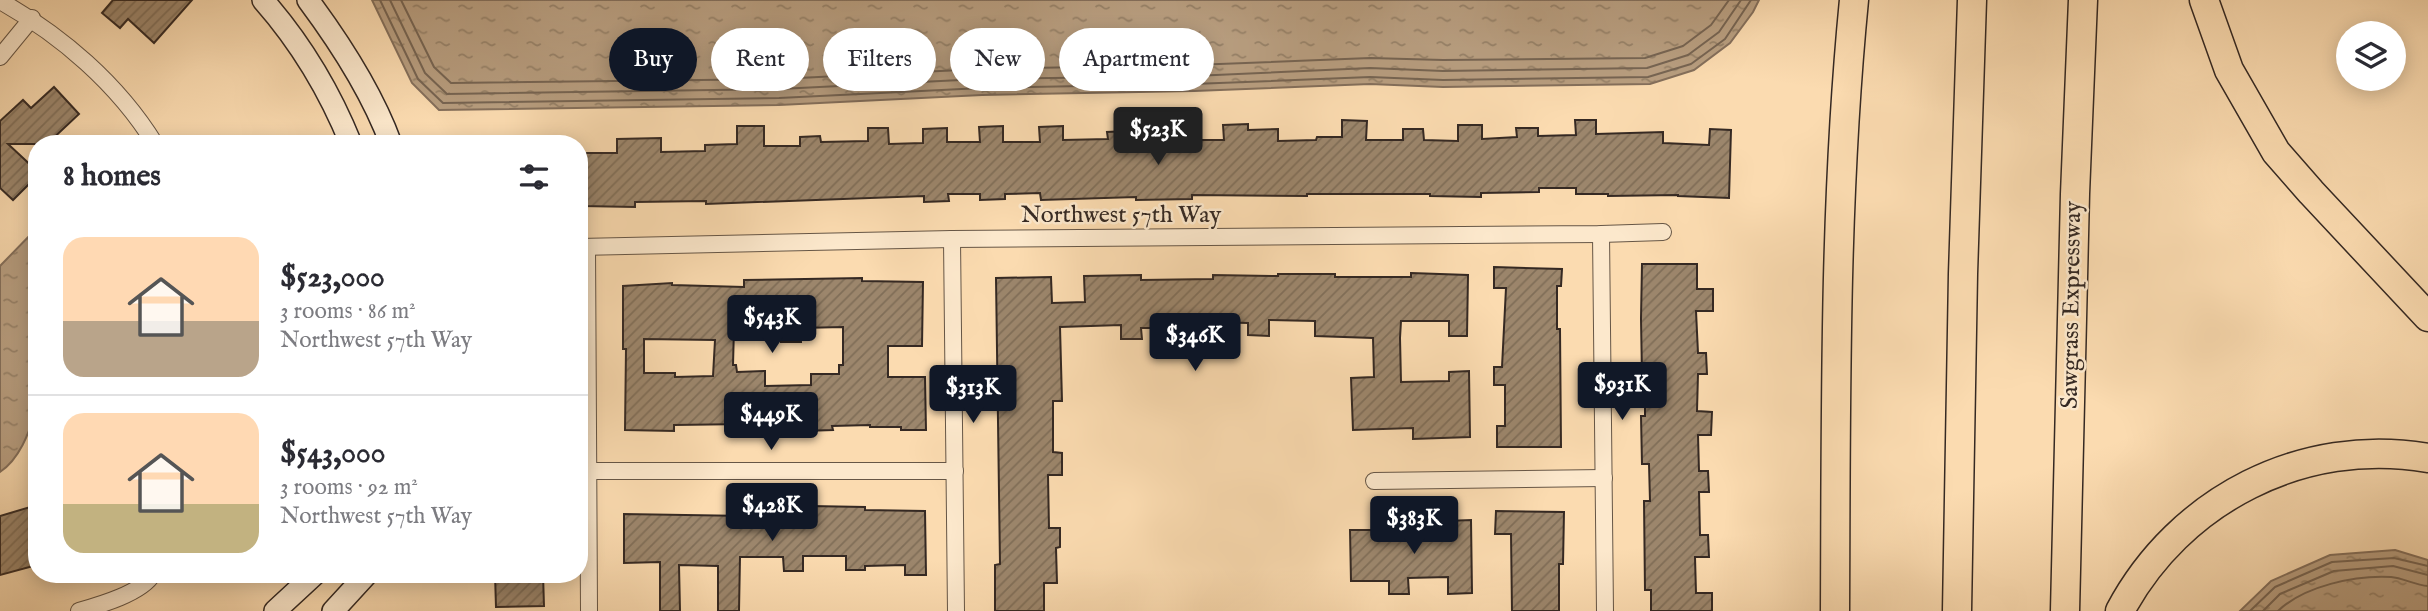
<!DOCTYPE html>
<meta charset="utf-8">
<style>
:root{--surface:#fff;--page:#f7f7f7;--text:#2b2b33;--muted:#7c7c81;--line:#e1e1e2;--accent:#111827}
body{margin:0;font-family:"IM FELL English",serif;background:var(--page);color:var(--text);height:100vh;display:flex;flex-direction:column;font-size:26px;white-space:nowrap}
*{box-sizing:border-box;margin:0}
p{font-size:23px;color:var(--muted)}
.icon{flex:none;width:38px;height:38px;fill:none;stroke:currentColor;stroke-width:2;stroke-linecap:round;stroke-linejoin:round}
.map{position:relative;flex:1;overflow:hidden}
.side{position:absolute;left:28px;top:135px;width:560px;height:448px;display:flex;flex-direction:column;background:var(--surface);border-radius:28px;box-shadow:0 4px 18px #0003}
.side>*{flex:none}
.guide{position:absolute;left:609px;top:28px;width:665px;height:63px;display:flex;gap:14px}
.buttons{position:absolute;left:2336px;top:21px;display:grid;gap:14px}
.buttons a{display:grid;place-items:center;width:70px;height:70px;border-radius:50%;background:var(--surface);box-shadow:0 4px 18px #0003;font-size:35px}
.price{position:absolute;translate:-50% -60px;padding:0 16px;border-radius:7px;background:var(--accent);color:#fff;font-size:23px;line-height:46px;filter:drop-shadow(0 2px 4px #0008)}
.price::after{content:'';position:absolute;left:50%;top:42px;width:21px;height:16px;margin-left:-10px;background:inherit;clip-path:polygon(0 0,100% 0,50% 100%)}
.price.active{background:#222;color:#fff}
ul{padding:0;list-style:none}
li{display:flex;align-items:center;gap:21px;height:175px;padding:0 35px}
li+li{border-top:2px solid var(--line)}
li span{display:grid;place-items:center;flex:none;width:196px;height:140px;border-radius:21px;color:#555}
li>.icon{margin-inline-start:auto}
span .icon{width:84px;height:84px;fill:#fffc;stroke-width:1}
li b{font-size:30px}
h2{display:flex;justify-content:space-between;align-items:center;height:84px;padding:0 35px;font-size:30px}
.tag{padding:0 24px;border-radius:32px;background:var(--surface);box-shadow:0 4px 18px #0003;font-size:24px;line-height:63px}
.tag.active{background:var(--accent);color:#fff}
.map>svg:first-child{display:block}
</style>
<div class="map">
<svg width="2428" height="611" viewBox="0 0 2428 611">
<defs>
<pattern id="water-ripples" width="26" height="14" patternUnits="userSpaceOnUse" patternTransform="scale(1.75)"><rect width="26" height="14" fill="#b89e80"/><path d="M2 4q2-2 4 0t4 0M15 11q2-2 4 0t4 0" fill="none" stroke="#968168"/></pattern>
<pattern id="building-hatch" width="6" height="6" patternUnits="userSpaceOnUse" patternTransform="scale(1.75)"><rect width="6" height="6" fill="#9c866c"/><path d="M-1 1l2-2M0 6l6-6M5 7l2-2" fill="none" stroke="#806e58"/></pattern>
</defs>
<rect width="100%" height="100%" fill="#fbdbb0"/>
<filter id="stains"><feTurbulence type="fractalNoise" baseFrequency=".00286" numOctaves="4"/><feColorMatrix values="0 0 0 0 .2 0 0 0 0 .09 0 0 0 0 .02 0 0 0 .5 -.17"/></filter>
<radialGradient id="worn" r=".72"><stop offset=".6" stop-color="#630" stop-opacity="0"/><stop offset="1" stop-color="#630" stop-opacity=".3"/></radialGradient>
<g fill="url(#water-ripples)" stroke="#846f5b" stroke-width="2">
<polygon points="372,0 1759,0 1753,12 1730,43 1694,70 1650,84 1443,87 1370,84 1194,91 982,95 779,105 439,110 412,83"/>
<path d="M37,228V409C29,432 20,459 0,472V266Z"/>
<polygon points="2395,550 2428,560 2428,611 2240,611 2271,581 2330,555"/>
</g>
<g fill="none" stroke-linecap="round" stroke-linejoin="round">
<g stroke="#766452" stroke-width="2">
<polyline points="380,0 418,79 443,103 779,98 982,88 1193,84 1370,77 1443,80 1648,77 1691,64 1725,39 1751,0"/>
<polyline points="390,0 425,73 447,94 779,89 981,79 1193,76 1370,68 1443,71 1647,68 1688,55 1719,32 1741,0"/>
<polyline points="401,0 434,67 451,83 778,79 981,69 1193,65 1370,58 1443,60 1645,58 1683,46 1711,25 1729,0"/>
<polyline points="2250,611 2275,587 2332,562 2394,558 2428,566"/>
<polyline points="2263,611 2280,594 2334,571 2393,566 2428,575"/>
<path d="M2278,611C2304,586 2355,575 2391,577C2403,578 2415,585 2428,586"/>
</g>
</g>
<g fill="url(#building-hatch)" stroke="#352923" stroke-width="2" fill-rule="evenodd">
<polygon points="113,0 192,0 154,43 128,19 120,28 102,13"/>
<polygon points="54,87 79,114 47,144 8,144 37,171 37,176 13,200 0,188 0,121 23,100 31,108"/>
<polygon points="1342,120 1367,121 1366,140 1403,140 1403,129 1423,129 1424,140 1458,141 1458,125 1482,125 1482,139 1517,137 1516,128 1538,128 1538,136 1576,135 1575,120 1596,120 1596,134 1663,132 1663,143 1709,145 1710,129 1731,130 1729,198 1678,196 1678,195 1608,196 1608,194 1576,194 1576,188 1539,188 1539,192 1481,193 1481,197 1430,196 1430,194 1307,194 1307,196 1192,195 1192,199 1136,200 1136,197 1041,200 1040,193 1005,194 1005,199 980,200 980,194 948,194 949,201 924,202 924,196 706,204 706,201 635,202 635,207 582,206 583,153 617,153 617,139 661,138 661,152 705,151 705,145 737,144 737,126 764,126 764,146 800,146 800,137 820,136 821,142 868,141 868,128 888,128 889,144 923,143 923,129 947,128 947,142 980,142 979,127 1003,126 1003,142 1040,142 1039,127 1063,126 1063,140 1108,139 1107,132 1127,131 1127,151 1171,150 1170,137 1190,136 1190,140 1224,140 1223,125 1248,124 1248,130 1278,129 1278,141 1316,140 1317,137 1342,137"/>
<polygon points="1642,264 1697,264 1697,289 1713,289 1713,311 1696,311 1698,353 1706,353 1707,374 1698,374 1697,411 1712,412 1711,435 1698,435 1699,471 1708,471 1709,492 1699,492 1700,535 1708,535 1709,557 1695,557 1696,593 1712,593 1712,611 1651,611 1651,590 1645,590 1644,501 1650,501 1649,464 1642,464 1641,416 1645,416 1645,376 1642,376 1641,319"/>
<polygon points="1494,267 1562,269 1561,286 1557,286 1557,329 1560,329 1561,447 1497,447 1497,426 1505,426 1505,385 1494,385 1494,367 1502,367 1506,288 1494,288"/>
<polygon points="1411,273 1468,275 1467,336 1449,336 1449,321 1401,321 1400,338 1401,382 1449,381 1449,372 1469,371 1470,437 1413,439 1413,428 1353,430 1351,378 1374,377 1373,338 1315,336 1315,321 1269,320 1269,336 1248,335 1248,323 1206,322 1206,339 1188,339 1187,328 1141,328 1142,339 1121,339 1121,325 1060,327 1062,401 1053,401 1053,452 1062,453 1062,475 1048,475 1049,528 1060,528 1060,547 1056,548 1057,583 1044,583 1044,611 995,611 995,565 1000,564 996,278 1051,277 1052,303 1085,302 1084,276 1141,275 1141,280 1213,279 1213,275 1278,276 1278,274 1335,274 1335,277 1411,277"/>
<path d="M862,278V281L923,282L922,346H888V377H925L926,430H901V427H870V425L832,426L833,430L802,431V436L776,437V431L746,432V424L674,425V431L625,430L626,349H623V286L672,283V285L744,287V280ZM781,327V342H801L800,328L843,327V365H839V374H811V385L765,386V371L737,372L736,365H733L734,328ZM644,339L715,340L713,376L675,377V373H644Z"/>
<polygon points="37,505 37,565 0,575 0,516"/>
<polygon points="810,506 865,507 865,510 925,511 926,575 905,575 905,565 865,566 865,570 846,570 846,556 803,556 803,571 784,571 783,557 740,557 739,611 718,611 718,566 679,565 680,611 660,611 660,562 624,563 624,514 747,516 747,508"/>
<polygon points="1496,511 1564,512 1563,564 1559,564 1559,611 1512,611 1511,534 1495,534"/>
<polygon points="1471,520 1472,593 1448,594 1448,577 1408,578 1409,594 1389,594 1389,581 1351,581 1350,530 1421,530 1421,526 1446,526 1446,521"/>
<polygon points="495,574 543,574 544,606 496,607"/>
</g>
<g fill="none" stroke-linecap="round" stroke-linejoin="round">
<defs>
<g id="street">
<path d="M0,1C61,35 118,84 155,144"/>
<polyline points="0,57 32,18"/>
<polyline points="1601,234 1605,611"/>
<polyline points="952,239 956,611"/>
<polyline points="579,247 952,239 1601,234 1663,232"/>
<polyline points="587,247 589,611"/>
<polyline points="579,468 587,471 955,471"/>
<polyline points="1374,481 1604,478"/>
<path d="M79,611C100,605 142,593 153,574"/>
</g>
<g id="secondary">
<path d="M263,0C300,42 330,92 351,144"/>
<path d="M308,0C340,43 372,92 391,144"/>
<polyline points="275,611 315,574"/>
<polyline points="333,611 367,574"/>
</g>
<g id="highway">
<polyline points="2204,0 2229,70 2276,152 2311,192 2428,317"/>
<path d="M1835,611C1836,407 1834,203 1854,0"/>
<polyline points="1957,611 1963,274 1972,0"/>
<polyline points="2065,611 2075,194 2083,0"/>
<path d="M2120,611C2179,500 2303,436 2428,458"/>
</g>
</defs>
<use href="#street" stroke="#665646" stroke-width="18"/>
<use href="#secondary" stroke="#352923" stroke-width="24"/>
<use href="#highway" stroke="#352923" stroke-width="31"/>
<use href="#street" stroke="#fce8cc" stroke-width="16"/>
<use href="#secondary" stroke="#fce8cc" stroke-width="21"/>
<use href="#highway" stroke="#fbdbb0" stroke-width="28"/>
</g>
<g text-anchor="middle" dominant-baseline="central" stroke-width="5" stroke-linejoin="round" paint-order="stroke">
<g font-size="24" fill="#352923" stroke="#fce8cc">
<text x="1121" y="215">Northwest 57th Way</text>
<text transform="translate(2072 305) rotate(-89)">Sawgrass Expressway</text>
</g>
</g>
<rect width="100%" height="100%" filter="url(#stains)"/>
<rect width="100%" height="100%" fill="url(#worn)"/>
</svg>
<div class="buttons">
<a><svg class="icon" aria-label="layers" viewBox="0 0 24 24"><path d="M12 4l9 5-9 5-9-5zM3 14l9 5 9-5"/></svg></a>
</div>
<b class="price active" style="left:1158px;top:167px">$523K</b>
<b class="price" style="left:772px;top:355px">$543K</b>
<b class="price" style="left:1195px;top:373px">$346K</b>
<b class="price" style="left:1622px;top:422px">$931K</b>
<b class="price" style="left:973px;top:425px">$313K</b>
<b class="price" style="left:771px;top:452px">$449K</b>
<b class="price" style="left:772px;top:543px">$428K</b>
<b class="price" style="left:1414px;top:556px">$383K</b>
<div class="guide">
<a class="tag active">Buy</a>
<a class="tag">Rent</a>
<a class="tag">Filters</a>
<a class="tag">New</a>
<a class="tag">Apartment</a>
</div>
<section class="side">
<h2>8 homes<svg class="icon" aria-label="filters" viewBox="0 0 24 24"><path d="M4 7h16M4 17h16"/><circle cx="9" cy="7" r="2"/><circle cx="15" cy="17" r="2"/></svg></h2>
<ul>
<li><span style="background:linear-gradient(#ffd9b3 60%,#b9a48a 0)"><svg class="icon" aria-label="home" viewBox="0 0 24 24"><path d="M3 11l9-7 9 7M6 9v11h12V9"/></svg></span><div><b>$523,000</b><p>3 rooms · 86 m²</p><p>Northwest 57th Way</p></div></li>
<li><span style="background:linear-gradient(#ffd9b3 65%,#c2b280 0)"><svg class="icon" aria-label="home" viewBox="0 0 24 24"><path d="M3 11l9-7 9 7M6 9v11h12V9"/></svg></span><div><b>$543,000</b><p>3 rooms · 92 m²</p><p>Northwest 57th Way</p></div></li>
</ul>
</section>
</div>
